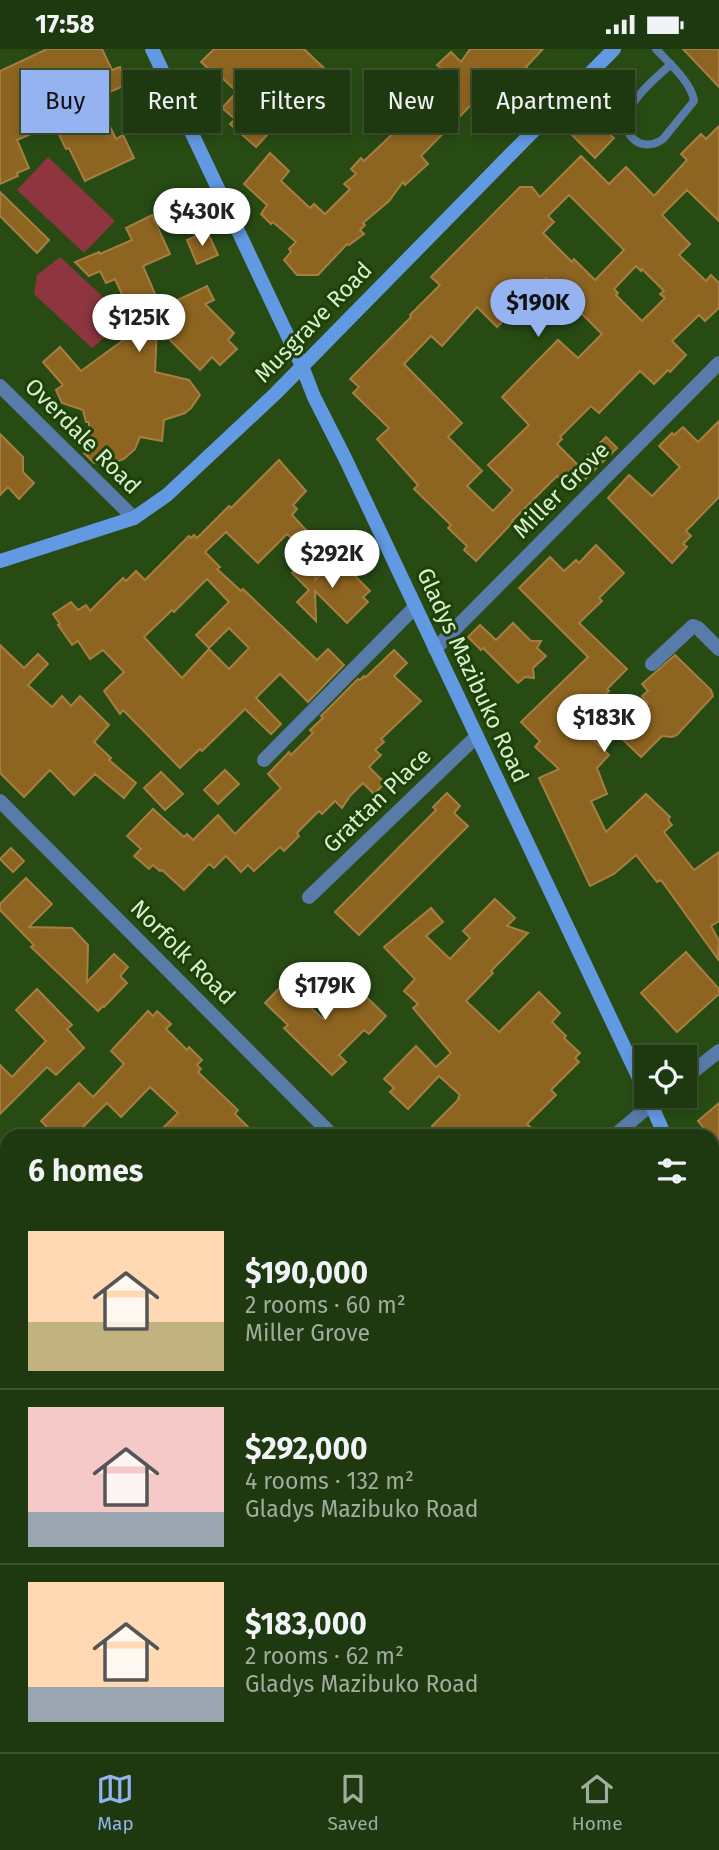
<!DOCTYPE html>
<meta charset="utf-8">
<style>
:root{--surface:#1e380f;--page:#263f18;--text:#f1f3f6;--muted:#a1ac9e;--line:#3c522f;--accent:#95b2f1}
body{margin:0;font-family:"Fira Sans",sans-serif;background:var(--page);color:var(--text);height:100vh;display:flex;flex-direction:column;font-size:26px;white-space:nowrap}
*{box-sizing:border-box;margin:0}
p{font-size:23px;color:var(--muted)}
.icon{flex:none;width:38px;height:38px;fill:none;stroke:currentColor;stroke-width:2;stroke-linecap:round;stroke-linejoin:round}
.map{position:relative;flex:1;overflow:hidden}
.side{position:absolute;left:0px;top:1080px;width:719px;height:625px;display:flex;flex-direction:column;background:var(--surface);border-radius:21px 21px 0 0;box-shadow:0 4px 10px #0003,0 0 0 2px var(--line)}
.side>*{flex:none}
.top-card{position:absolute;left:21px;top:21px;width:677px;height:63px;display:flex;gap:14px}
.buttons{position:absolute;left:634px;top:996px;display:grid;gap:14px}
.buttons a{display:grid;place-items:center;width:63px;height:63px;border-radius:0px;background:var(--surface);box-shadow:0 4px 10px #0003,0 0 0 2px var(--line);font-size:35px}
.price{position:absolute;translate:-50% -60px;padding:0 16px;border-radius:24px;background:#fff;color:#222;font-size:23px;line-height:46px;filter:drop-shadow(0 2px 4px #0008)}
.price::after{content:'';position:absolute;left:50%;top:42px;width:21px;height:16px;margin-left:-10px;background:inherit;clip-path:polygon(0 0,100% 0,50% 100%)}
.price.selected{background:var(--accent);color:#111}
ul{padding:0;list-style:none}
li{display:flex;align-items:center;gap:21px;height:175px;padding:0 28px}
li+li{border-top:2px solid var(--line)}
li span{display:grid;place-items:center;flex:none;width:196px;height:140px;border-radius:0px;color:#555}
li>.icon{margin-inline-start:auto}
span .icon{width:84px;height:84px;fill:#fffc;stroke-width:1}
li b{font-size:30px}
h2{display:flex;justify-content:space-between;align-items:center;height:84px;padding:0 28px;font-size:30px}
.chip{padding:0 24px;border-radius:0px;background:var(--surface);box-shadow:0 4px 10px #0003,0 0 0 2px var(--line);font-size:24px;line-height:63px}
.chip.selected{background:var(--accent);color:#111}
.status{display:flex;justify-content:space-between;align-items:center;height:49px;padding:0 35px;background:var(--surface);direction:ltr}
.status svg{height:19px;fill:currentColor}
.tab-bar{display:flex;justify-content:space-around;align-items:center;height:98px;border-top:2px solid var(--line);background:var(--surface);font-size:19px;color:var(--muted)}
.tab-bar a{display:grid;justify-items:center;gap:4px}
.tab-bar .selected{color:var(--accent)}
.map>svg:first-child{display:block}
</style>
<div class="status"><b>17:58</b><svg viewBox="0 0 49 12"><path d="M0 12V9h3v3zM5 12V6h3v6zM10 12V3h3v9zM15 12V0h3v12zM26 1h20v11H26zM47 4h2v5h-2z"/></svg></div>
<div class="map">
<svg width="719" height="1703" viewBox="0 0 719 1703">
<rect width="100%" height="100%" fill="#284b14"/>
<g fill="#8e3540">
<polygon points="48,108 115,172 84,204 17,141"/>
<polygon points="60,208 127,270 92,299 34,245 37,226"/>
<polygon points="298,1698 398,1698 399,1703 301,1703"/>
</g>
<g fill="#8e6520" stroke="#a67e41" stroke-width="2" fill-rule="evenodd">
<polygon points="47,0 102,0 112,21 120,18 128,35 98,48 101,54 99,55 116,90 123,86 134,109 85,132 69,99 66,100 54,75 17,91 29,119 17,124 18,127 0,135 0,22"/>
<polygon points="214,0 304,0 327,22 278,70 280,72 256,98 230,75 235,70 222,59 237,43 215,22 213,24 201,13"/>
<polygon points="470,0 543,0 526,18 527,19 481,63 472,55 421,107 428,115 405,136 403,133 389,152 363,174 365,176 360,181 364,185 349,196 347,195 318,226 297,226 284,211 291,203 289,200 296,193 273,173 271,175 261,165 267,156 244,135 270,104 289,122 281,132 310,159 314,155 325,165 350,140 344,135 356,125 351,120 361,109 364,112 401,77 386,58 407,37 415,45 417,43 427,52 449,32 445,28 447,25 437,16 451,3 461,13"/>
<polygon points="683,0 719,0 719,38"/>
<polygon points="589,67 614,89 595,109 572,86"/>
<path d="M719,77V172L687,141L662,166L690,195L679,206L706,232L711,226L719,234V259L705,272L699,266L672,292L686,306L670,323L668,321L654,335L640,322L599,364L591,357L560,388L562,390L557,395L578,416L606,388L617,399L573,442L557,427L512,472L513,473L476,512L464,501L467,497L448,479L451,476L414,440L418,436L377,390L389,379L353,344L359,338L350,330L411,268L410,266L440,236L431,228L520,138H532L540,148L581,107L609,135L626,118L654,147L687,111L681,105L701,85L706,90ZM569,146L624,201L595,231L574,210L572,213L543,184L554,173L548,167ZM636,217L641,222L642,220L664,242L660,245L665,249L642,272L616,246L618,244L614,240ZM546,229L602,285L578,309L558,291L502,348L529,376L488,416L513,441L493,462L467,437L482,422L448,388L462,374L404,315L431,287L442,297L477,258L497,278Z"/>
<polygon points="0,143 49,191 37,204 0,167"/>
<polygon points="152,166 170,205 143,217 161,259 207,237 214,251 205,255 234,284 228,291 237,300 220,316 212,308 200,321 157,278 155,323 189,331 200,346 191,359 185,364 164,371 162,392 140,388 135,400 124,410 111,415 94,414 84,404 89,392 89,373 86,373 83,361 62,354 56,341 63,336 43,313 60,298 81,322 144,276 131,252 126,254 115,230 106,234 100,222 89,227 75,213 99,203 100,205 132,191 126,179"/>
<polygon points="207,182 218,206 197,215 187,191"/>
<polygon points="719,372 719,448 686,482 691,487 683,495 687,498 672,514 608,449 629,426 652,447 680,418 659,397 672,384 674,386 683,378 698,393"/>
<polygon points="0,385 23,408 23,423 34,434 19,450 8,438 0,446"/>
<path d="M279,411L306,442L293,456L297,460L292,466L306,481L295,492L287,485L258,514L226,483L205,503L220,518L217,520L241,542L243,540L317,611L328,600L344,616L308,653L280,625L256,649L281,675L271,685L245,660L202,702L200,700L180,719L123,661L120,665L104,642L124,623L103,601L90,610L78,592L72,596L58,576L60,575L53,565L71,553L78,561L86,556L90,562L123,529L126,532L136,522L145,531L189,487L191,489L194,486L197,489L229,457L231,459ZM207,530L229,553L196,586L209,599L229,579L249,599L229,620L209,600L182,629L144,588L172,561L174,563Z"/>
<polygon points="596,496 624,524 599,549 602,552 579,574 627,620 607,640 609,642 576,674 609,706 597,719 607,745 591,752 606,783 646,745 670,768 668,771 672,776 664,783 694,821 719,803 719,872 711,877 719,892 718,910 661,831 657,833 636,806 614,825 590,837 539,729 559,720 535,698 540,692 521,673 588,608 519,539 550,508 564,522 576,511 579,514"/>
<polygon points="337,509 370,542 363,548 368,553 347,574 315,542 316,572 297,553 309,541 292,524 303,512 315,523 315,531"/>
<polygon points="513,574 531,592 541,592 537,599 546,607 533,619 534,629 525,628 518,634 483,599 481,601 468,588 480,576 496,591"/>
<polygon points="0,596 24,619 38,605 48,615 28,636 52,658 62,647 71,657 80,647 109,676 94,693 111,709 109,711 136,734 124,749 95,725 74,746 50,721 24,748 0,724"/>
<polygon points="394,601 407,614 394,627 421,652 381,690 384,693 375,701 381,706 369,718 385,734 374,745 363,734 350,747 342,759 335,752 322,765 319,762 297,784 299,787 284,802 280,798 254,822 248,816 241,823 226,807 214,819 209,815 184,841 162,821 160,822 153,816 149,820 134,807 141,800 127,787 153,760 184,788 187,785 193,791 218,766 235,785 281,739 268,725 289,703 291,706 313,684 310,681 323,669 321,667 358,630 360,631 364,627 366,628"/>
<polygon points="675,606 711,641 713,647 677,686 672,688 662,687 641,708 617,685 648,654 642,647 648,642 642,635"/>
<polygon points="225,721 239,735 218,755 204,741"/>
<polygon points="161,723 183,745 165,761 144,739"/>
<polygon points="447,744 460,757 454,764 468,777 359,886 335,863 436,761 433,758"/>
<polygon points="11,799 24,812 13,823 0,810"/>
<polygon points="26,829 52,855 29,878 72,879 88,896 87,933 114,905 128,918 120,927 127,934 104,958 103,957 98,962 31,898 34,896 0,861 0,855"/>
<polygon points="495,850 515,869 507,877 528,884 491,922 493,924 466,952 499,983 539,943 560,964 552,973 566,987 564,989 580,1004 575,1009 579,1013 551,1041 556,1046 527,1075 540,1087 442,1087 432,1077 459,1050 458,1049 460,1046 439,1027 408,1060 390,1043 394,1039 384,1030 416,997 436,1018 451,1004 413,959 418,955 404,942 415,930 384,898 431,859 443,873 426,887 450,910 470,889 463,882"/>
<polygon points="686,903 719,940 719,945 677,983 641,944"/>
<polygon points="291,927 308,944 302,950 323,970 343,949 344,951 357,939 386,967 369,985 364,981 339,1006 346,1013 332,1026 284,979 288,976 265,954"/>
<polygon points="37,940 72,976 67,980 84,999 56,1026 47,1018 0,1065 0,1016 12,1028 46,992 16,961"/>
<polygon points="148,962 153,967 157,962 171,975 166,980 187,1001 189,998 202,1011 197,1016 201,1020 198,1023 238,1061 235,1065 257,1087 155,1087 178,1064 150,1038 121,1068 107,1054 74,1087 40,1087 48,1079 41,1072 79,1034 93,1048 124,1015 111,1002"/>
<polygon points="719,1054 719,1098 712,1089 712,1087 710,1087 698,1072"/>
</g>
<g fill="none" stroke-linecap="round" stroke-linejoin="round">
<g stroke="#587ba9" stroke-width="8">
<path d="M656,0C668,13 692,34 694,52L663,90C641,106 617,84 630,60C638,43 657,28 671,15"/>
<polyline points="145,1703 151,1698"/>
</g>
<g stroke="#587ba9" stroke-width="14">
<polyline points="0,337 134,469"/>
<polyline points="435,600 719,314"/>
<polyline points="652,615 693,577 698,579 719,600"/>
<polyline points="264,711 415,558"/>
<polyline points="0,752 333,1087"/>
<polyline points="309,848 477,687"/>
<polyline points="684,1030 719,1002"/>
<polyline points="614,1087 662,1046"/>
<polyline points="0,1281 7,1287"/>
<polyline points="712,1577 719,1571"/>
<polyline points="0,1605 7,1599"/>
<polyline points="286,1698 289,1703"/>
<polyline points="418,1698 419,1703"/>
<polyline points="565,1703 572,1698"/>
</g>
<g stroke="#6299e3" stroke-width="14">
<polyline points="152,0 302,317 314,348 345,409 646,1044"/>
<polyline points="0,512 134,469 167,446 276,344 614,0"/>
<polyline points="647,1046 665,1087"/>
<polyline points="712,1197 719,1211"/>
</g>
</g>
<g text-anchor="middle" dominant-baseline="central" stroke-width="6" stroke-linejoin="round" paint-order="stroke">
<g font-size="23" fill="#d9efd0" stroke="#1e4107">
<text transform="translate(313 273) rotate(-46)">Musgrave Road</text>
<text transform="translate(83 387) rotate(45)">Overdale Road</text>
<text transform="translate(561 441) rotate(-45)">Miller Grove</text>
<text transform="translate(473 626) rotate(65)">Gladys Mazibuko Road</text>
<text transform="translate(377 751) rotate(-44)">Grattan Place</text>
<text transform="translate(183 903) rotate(45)">Norfolk Road</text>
</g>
</g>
</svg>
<div class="buttons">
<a><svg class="icon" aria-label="locate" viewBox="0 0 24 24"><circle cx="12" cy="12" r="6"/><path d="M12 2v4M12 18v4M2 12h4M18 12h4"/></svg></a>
</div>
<b class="price" style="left:202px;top:199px">$430K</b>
<b class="price selected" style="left:538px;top:290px">$190K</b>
<b class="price" style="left:139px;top:305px">$125K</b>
<b class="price" style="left:332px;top:541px">$292K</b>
<b class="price" style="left:604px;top:705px">$183K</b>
<b class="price" style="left:325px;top:973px">$179K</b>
<div class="top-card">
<a class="chip selected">Buy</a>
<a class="chip">Rent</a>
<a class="chip">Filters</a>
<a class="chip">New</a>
<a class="chip">Apartment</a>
</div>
<section class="side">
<h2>6 homes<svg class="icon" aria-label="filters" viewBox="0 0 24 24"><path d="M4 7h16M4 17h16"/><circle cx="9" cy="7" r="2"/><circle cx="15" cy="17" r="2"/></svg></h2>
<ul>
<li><span style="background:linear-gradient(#ffd9b3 65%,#c2b280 0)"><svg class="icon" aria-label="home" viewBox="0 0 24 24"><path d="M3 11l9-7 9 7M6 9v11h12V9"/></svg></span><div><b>$190,000</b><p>2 rooms · 60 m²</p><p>Miller Grove</p></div></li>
<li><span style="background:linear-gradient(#f6c9c9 75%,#9aa5b1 0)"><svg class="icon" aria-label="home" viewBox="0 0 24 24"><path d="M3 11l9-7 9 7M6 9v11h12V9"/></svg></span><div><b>$292,000</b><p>4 rooms · 132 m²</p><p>Gladys Mazibuko Road</p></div></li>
<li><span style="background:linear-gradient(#ffd9b3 75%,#9aa5b1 0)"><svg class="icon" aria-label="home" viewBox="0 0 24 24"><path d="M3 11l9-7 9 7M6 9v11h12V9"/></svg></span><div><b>$183,000</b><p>2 rooms · 62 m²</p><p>Gladys Mazibuko Road</p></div></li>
</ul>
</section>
</div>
<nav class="tab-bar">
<a class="selected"><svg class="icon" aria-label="map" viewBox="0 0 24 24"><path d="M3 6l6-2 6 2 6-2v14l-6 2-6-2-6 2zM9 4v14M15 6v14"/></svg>Map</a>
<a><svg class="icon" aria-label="saved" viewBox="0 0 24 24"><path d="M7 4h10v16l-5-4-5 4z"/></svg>Saved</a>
<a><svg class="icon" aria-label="home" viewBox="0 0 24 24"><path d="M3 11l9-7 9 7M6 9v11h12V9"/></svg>Home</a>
</nav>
